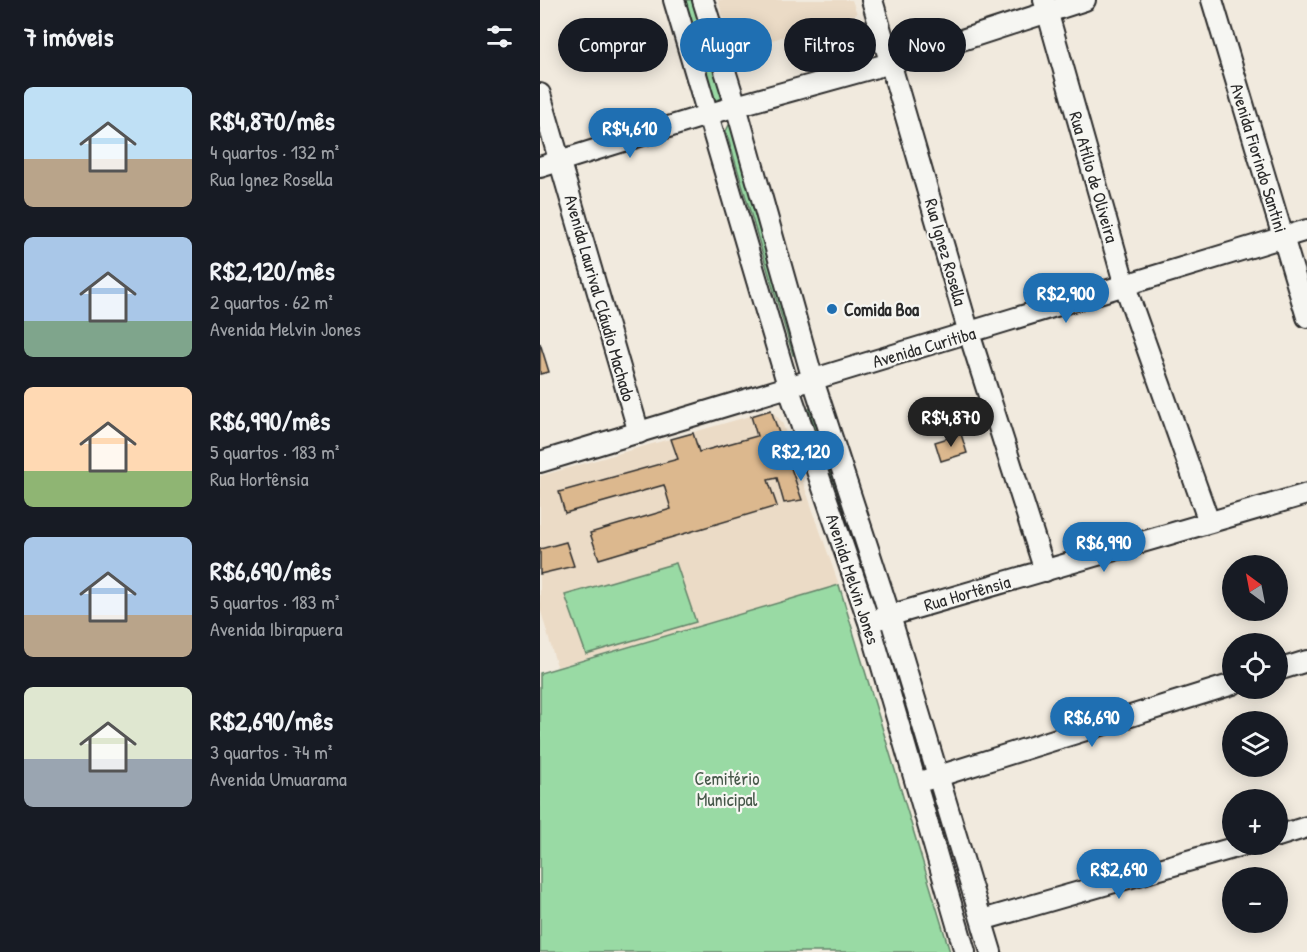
<!DOCTYPE html>
<html lang="pt">
<meta charset="utf-8">
<style>
:root{--surface:#171b24;--page:#20242c;--text:#f1f3f6;--muted:#9ea1a6;--accent:#1f6fb2}
body{margin:0;font-family:"Patrick Hand",sans-serif;background:var(--page);color:var(--text);height:100vh;display:flex;flex-direction:column;font-size:22px;white-space:nowrap}
*{box-sizing:border-box;margin:0}
p{font-size:20px;color:var(--muted)}
.icon{flex:none;width:33px;height:33px;fill:none;stroke:currentColor;stroke-width:2;stroke-linecap:round;stroke-linejoin:round}
.map{position:relative;flex:1;overflow:hidden}
.sheet{display:flex;flex-direction:column;background:var(--surface);width:540px}
.sheet>*{flex:none}
.guide{position:absolute;left:18px;top:18px;width:570px;height:54px;display:flex;gap:12px}
.needle{width:39px;rotate:328deg}
.tools{position:absolute;left:682px;top:555px;display:grid;gap:12px}
.tools a{display:grid;place-items:center;width:66px;height:66px;border-radius:50%;background:var(--surface);box-shadow:0 3px 15px #0003;font-size:30px}
.price{position:absolute;translate:-50% -51px;padding:0 14px;border-radius:21px;background:var(--accent);color:#fff;font-size:20px;line-height:39px;filter:drop-shadow(0 2px 3px #0008)}
.price::after{content:'';position:absolute;left:50%;top:36px;width:18px;height:14px;margin-left:-9px;background:inherit;clip-path:polygon(0 0,100% 0,50% 100%)}
.price.current{background:#222;color:#fff}
ul{padding:0;list-style:none}
li{display:flex;align-items:center;gap:18px;height:150px;padding:0 24px}
li span{display:grid;place-items:center;flex:none;width:168px;height:120px;border-radius:9px;color:#555}
li>.icon{margin-inline-start:auto}
span .icon{width:72px;height:72px;fill:#fffc;stroke-width:1}
li b{font-size:26px}
h2{display:flex;justify-content:space-between;align-items:center;height:72px;padding:0 24px;font-size:26px}
.tag{padding:0 21px;border-radius:27px;background:var(--surface);box-shadow:0 3px 15px #0003;font-size:21px;line-height:54px}
.tag.current{background:var(--accent);color:#fff}
main{display:flex;flex:1;min-height:0}
.map>svg:first-child{display:block}
</style>
<main>
<section class="sheet">
<h2>7 imóveis<svg class="icon" aria-label="filters" viewBox="0 0 24 24"><path d="M4 7h16M4 17h16"/><circle cx="9" cy="7" r="2"/><circle cx="15" cy="17" r="2"/></svg></h2>
<ul>
<li><span style="background:linear-gradient(#bfe0f5 60%,#b9a48a 0)"><svg class="icon" aria-label="home" viewBox="0 0 24 24"><path d="M3 11l9-7 9 7M6 9v11h12V9"/></svg></span><div><b>R$4,870/mês</b><p>4 quartos · 132 m²</p><p>Rua Ignez Rosella</p></div></li>
<li><span style="background:linear-gradient(#a9c7e8 70%,#7fa58c 0)"><svg class="icon" aria-label="home" viewBox="0 0 24 24"><path d="M3 11l9-7 9 7M6 9v11h12V9"/></svg></span><div><b>R$2,120/mês</b><p>2 quartos · 62 m²</p><p>Avenida Melvin Jones</p></div></li>
<li><span style="background:linear-gradient(#ffd9b3 70%,#8fb573 0)"><svg class="icon" aria-label="home" viewBox="0 0 24 24"><path d="M3 11l9-7 9 7M6 9v11h12V9"/></svg></span><div><b>R$6,990/mês</b><p>5 quartos · 183 m²</p><p>Rua Hortênsia</p></div></li>
<li><span style="background:linear-gradient(#a9c7e8 65%,#b9a48a 0)"><svg class="icon" aria-label="home" viewBox="0 0 24 24"><path d="M3 11l9-7 9 7M6 9v11h12V9"/></svg></span><div><b>R$6,690/mês</b><p>5 quartos · 183 m²</p><p>Avenida Ibirapuera</p></div></li>
<li><span style="background:linear-gradient(#dfe7d0 60%,#9aa5b1 0)"><svg class="icon" aria-label="home" viewBox="0 0 24 24"><path d="M3 11l9-7 9 7M6 9v11h12V9"/></svg></span><div><b>R$2,690/mês</b><p>3 quartos · 74 m²</p><p>Avenida Umuarama</p></div></li>
</ul>
</section>
<div class="map">
<svg width="767" height="952" viewBox="0 0 767 952">
<rect width="100%" height="100%" fill="#f1eade"/>
<filter id="ink" filterUnits="userSpaceOnUse"><feTurbulence type="fractalNoise" baseFrequency=".0167" numOctaves="2"/><feDisplacementMap in="SourceGraphic" scale="12" xChannelSelector="R" yChannelSelector="G"/><feConvolveMatrix kernelMatrix="1 2 1 2 8 2 1 2 1" color-interpolation-filters="sRGB"/></filter>
<g filter="url(#ink)">
<g fill="#ebdbc6">
<polygon points="178,0 312,0 317,14 193,52"/>
<polygon points="231,410 242,422 299,585 17,667 0,608 0,476"/>
</g>
<g fill="#99daa4" stroke="#628268" stroke-width="1.5">
<polygon points="144,0 154,0 183,101 176,102 174,100"/>
<polygon points="189,125 192,125 258,357 253,355 251,348 186,131"/>
<polygon points="273,405 336,602 335,606 332,605 269,409"/>
<polygon points="136,563 156,622 46,654 25,595"/>
<polygon points="299,585 410,952 0,952 0,673"/>
<polygon points="346,633 386,766 385,768 379,761 342,635"/>
</g>
<g fill="#dcb88e" stroke="#2b2b2b" stroke-width="1.5">
<polygon points="0,343 9,372 0,374"/>
<polygon points="231,410 262,500 244,503 237,478 228,480 237,506 59,559 50,533 131,509 124,485 25,513 19,492 138,459 131,439 153,433 159,452 217,436 211,416"/>
<polygon points="421,434 427,453 401,461 395,442"/>
<polygon points="26,542 34,566 0,574 0,549"/>
</g>
<g fill="none" stroke-linecap="round" stroke-linejoin="round">
<defs>
<g id="minor">
<polyline points="134,0 249,389 329,622 425,952"/>
<polyline points="163,0 196,106 273,380 350,616 451,952"/>
<polyline points="332,0 429,333 505,571"/>
<polyline points="504,0 585,286 669,522"/>
<polyline points="672,0 767,317"/>
<polyline points="0,94 99,433"/>
<polyline points="0,167 196,106 351,63 545,0"/>
<polyline points="0,462 767,230"/>
<polyline points="338,619 767,494"/>
<polyline points="738,670 767,661"/>
<polyline points="386,780 693,684"/>
<polyline points="738,836 767,827"/>
<polyline points="442,920 707,844"/>
</g>
</defs>
<use href="#minor" stroke="#2b2b2b" stroke-width="24"/>
<use href="#minor" stroke="#f6f6f2" stroke-width="20"/>
</g>
</g>
<circle fill="#1f6fb2" stroke="#f6f6f2" stroke-width="2" cx="292" cy="309" r="6"/>
<g text-anchor="middle" dominant-baseline="central" stroke-width="4.5" stroke-linejoin="round" paint-order="stroke">
<g font-size="18" fill="#2b2b2b" stroke="#f6f6f2">
<text transform="translate(719 158) rotate(73)">Avenida Fiorindo Santini</text>
<text transform="translate(554 177) rotate(74)">Rua Atílio de Oliveira</text>
<text transform="translate(406 252) rotate(74)">Rua Ignez Rosella</text>
<text transform="translate(60 298) rotate(74)">Avenida Laurival Cláudio Machado</text>
<text transform="translate(384 347) rotate(-16)">Avenida Curitiba</text>
<text transform="translate(313 579) rotate(72)">Avenida Melvin Jones</text>
<text transform="translate(427 593) rotate(-16)">Rua Hortênsia</text>
</g>
<g font-size="18" font-weight="bold" fill="#2b2b2b" stroke="#f6f6f2" text-anchor="start">
<text x="304" y="309">Comida Boa</text>
</g>
<g font-size="18" fill="#465749" stroke="#f6f6f2">
<text x="187" y="778">Cemitério<tspan x="187" dy="21">Municipal</tspan></text>
</g>
</g>
</svg>
<div class="tools">
<a><svg class="needle" viewBox="-14 -14 28 28"><path d="M0-13l5 13h-10z" fill="#e53935"/><path d="M0 13l5-13h-10z" fill="#9ea1a6"/></svg></a>
<a><svg class="icon" aria-label="locate" viewBox="0 0 24 24"><circle cx="12" cy="12" r="6"/><path d="M12 2v4M12 18v4M2 12h4M18 12h4"/></svg></a>
<a><svg class="icon" aria-label="layers" viewBox="0 0 24 24"><path d="M12 4l9 5-9 5-9-5zM3 14l9 5 9-5"/></svg></a>
<a>+</a>
<a>−</a>
</div>
<b class="price" style="left:90px;top:159px">R$4,610</b>
<b class="price" style="left:526px;top:324px">R$2,900</b>
<b class="price current" style="left:411px;top:448px">R$4,870</b>
<b class="price" style="left:261px;top:482px">R$2,120</b>
<b class="price" style="left:564px;top:573px">R$6,990</b>
<b class="price" style="left:552px;top:748px">R$6,690</b>
<b class="price" style="left:579px;top:900px">R$2,690</b>
<div class="guide">
<a class="tag">Comprar</a>
<a class="tag current">Alugar</a>
<a class="tag">Filtros</a>
<a class="tag">Novo</a>
</div>
</div>
</main>
